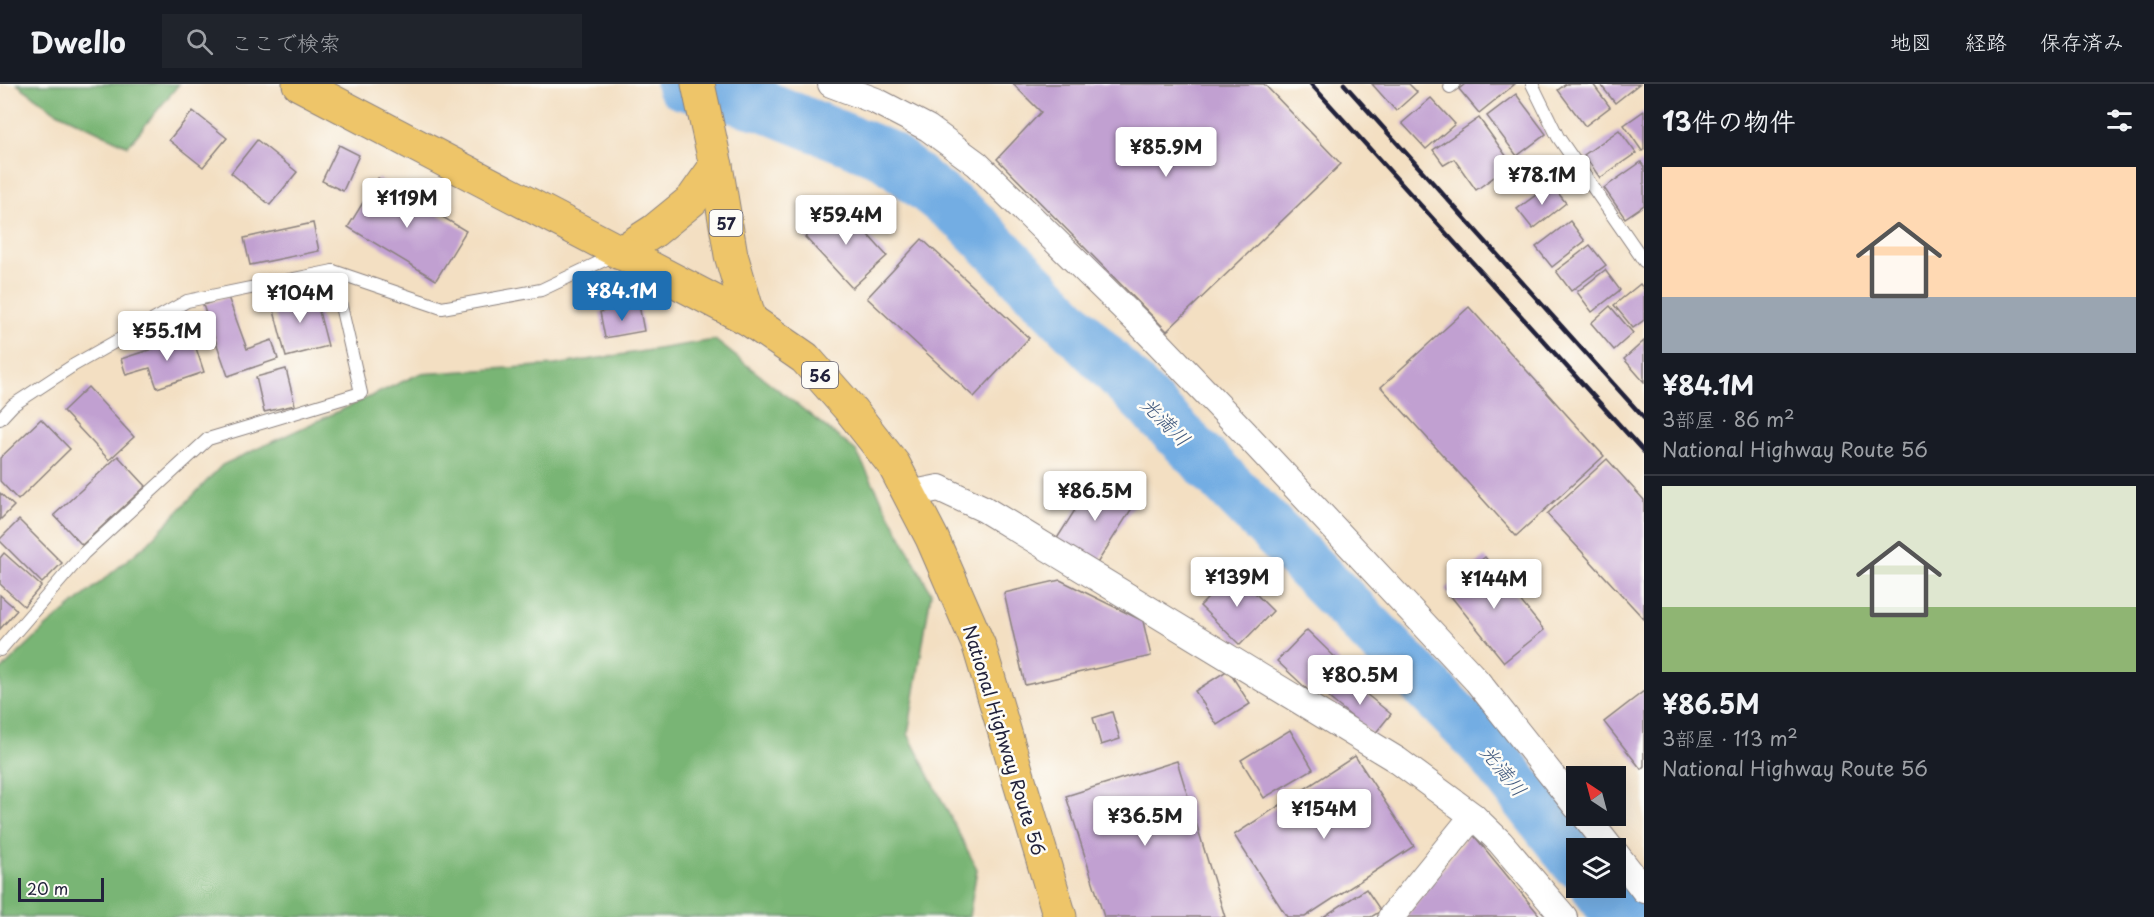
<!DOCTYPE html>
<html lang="ja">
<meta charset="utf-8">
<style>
:root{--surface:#171b24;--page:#20242c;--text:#f1f3f6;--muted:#9ea1a6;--line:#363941;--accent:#1f6fb2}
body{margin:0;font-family:"Playpen Sans","Klee One",sans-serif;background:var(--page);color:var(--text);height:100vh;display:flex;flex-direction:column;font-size:22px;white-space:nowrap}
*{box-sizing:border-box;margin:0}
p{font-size:20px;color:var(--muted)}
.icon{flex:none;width:33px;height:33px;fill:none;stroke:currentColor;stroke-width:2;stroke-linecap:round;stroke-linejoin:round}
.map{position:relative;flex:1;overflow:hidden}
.drawer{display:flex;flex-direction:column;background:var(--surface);width:510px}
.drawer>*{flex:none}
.needle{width:39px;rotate:324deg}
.tools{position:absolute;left:1566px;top:682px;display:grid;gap:12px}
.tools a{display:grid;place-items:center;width:60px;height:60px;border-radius:0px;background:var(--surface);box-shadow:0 6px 24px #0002;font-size:30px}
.scale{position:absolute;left:18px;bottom:15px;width:86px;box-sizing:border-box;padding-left:6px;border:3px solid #22223b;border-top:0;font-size:16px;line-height:21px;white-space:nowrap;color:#22223b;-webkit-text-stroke:4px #fdfcf7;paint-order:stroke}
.price{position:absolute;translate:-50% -51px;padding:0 14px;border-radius:6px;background:#fff;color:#222;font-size:20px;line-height:39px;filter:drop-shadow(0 2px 3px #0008)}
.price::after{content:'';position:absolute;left:50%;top:36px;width:18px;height:14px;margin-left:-9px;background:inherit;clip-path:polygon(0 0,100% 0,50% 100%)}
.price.current{background:var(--accent);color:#fff}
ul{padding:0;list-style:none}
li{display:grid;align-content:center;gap:12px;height:318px;padding:0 18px}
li+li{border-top:2px solid var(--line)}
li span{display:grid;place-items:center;height:186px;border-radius:0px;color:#555}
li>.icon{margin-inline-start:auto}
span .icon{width:108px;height:108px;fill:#fffc;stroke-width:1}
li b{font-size:26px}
h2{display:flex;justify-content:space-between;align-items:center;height:72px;padding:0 18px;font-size:26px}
header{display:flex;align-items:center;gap:36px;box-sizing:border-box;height:84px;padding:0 30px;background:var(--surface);border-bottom:2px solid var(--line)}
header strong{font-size:28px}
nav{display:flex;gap:33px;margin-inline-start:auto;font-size:21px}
.search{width:420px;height:54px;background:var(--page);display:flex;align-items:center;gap:15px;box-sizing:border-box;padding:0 21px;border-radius:0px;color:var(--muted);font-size:22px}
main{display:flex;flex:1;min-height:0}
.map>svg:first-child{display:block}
</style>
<header>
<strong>Dwello</strong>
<div class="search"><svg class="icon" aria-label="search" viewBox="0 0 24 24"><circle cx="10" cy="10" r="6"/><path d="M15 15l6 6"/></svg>ここで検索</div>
<nav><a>地図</a><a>経路</a><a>保存済み</a></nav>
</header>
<main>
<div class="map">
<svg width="1644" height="833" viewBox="0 0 1644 833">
<rect width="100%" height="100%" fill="#fdfcf7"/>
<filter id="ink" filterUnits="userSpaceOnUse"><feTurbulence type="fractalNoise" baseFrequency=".0167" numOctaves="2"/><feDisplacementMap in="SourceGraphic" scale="12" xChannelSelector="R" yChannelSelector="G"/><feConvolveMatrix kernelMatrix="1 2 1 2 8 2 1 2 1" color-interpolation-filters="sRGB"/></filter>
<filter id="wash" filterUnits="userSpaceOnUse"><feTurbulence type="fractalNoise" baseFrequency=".008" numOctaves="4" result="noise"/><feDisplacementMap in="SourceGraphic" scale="24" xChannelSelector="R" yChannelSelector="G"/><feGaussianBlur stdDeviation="1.35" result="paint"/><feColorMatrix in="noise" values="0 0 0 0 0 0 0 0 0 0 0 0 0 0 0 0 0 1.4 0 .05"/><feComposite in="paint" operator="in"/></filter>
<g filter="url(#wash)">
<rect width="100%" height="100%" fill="#f3dfc2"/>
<g fill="#79b574" stroke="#4e6c58" stroke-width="1.5">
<polygon points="17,0 179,0 128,62 55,27"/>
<polygon points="715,256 856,367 931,509 908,650 977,785 969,833 0,833 0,587 46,543 148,459 222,381 419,290 555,281"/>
</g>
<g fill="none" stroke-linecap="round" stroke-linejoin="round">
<g stroke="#73ade3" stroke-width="51">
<polyline points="681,0 764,22 886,71 968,136 1488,665 1576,778"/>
<polyline points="1597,804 1619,833"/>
</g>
</g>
<g id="blocks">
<g fill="#c1a0d1">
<polygon points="1013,0 1264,0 1341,80 1167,247 997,75 1041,28"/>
<polygon points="1372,0 1409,0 1417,8 1396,27"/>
<polygon points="1465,0 1515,0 1479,29 1459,5"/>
<polygon points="1566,0 1593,0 1610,23 1585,42 1558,6"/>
<polygon points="1600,0 1639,0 1615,19"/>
<polygon points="1516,10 1546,50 1517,72 1487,32"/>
<polygon points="1431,14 1455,40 1426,65 1402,39"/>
<polygon points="193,27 227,54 203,83 169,56"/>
<polygon points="1644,27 1644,66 1642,67 1624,41"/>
<polygon points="1479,34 1512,80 1476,106 1454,75 1444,81 1433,66"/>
<polygon points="1619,46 1636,69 1600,94 1584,71"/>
<polygon points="257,56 297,88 270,121 231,89"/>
<polygon points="339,61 359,71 343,107 322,97"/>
<polygon points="1641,78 1644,83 1644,121 1625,134 1604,104"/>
<polygon points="378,94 466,147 436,196 348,143"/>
<polygon points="1551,100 1566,119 1533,145 1517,125"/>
<polygon points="841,121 887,172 852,204 805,153"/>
<polygon points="1570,137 1585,157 1552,183 1536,163"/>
<polygon points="313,139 319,167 250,181 244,154"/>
<polygon points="922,155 1029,254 974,313 867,214"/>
<polygon points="1590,161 1606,181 1571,207 1556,187"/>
<polygon points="1605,186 1620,206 1592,228 1577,208"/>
<polygon points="1640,200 1644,205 1644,236 1633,244 1614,221"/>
<polygon points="314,208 328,262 286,273 272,219"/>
<polygon points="228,213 247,265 272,256 278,275 228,292 203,221"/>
<polygon points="639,221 644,247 605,254 600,228"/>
<polygon points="1610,222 1633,249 1614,266 1591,239"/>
<polygon points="1469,223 1604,372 1516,452 1381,303"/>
<polygon points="183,225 193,235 179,248 170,237"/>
<polygon points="192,252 204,288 157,304 150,284 126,291 121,275"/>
<polygon points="1644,257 1644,298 1624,275"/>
<polygon points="286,285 295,321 264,328 256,293"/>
<polygon points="88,303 134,353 109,376 63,327"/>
<polygon points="41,335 70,365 18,416 0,397 0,374"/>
<polygon points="118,372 146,402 82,461 54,431"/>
<polygon points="1607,375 1644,416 1644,535 1547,430"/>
<polygon points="1094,396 1134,421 1096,481 1056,456"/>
<polygon points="0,409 14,422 0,436"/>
<polygon points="19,436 62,479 42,499 0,457 0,455"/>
<polygon points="4,469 41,502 24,522 0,500 0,474"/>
<polygon points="1485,473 1544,546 1504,578 1445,505"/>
<polygon points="1234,488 1273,527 1240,561 1200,522"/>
<polygon points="1060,496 1143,537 1151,572 1025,601 1004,509"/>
<polygon points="0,511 17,526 0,545"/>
<polygon points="1307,546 1340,578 1310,608 1277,577"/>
<polygon points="1228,586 1250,620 1217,641 1195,607"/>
<polygon points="1345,593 1391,630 1374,651 1329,614"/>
<polygon points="1644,607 1644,682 1641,685 1604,638"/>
<polygon points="1112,628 1120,655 1101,661 1093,634"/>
<polygon points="1290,646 1313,685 1264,714 1241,676"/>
<polygon points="1355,672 1414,762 1305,833 1287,833 1234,751"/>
<polygon points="1177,677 1225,833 1104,833 1066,712"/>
<polygon points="1471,748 1541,833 1406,833"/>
<polygon points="1366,805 1381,827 1371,833 1323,833"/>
</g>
</g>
</g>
<g filter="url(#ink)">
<use href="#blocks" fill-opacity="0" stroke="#8a807e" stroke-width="1.5"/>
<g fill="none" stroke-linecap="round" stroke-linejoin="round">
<defs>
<g id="service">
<polyline points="1532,0 1558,53 1644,177"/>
<polyline points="1450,3 1454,0"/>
<polyline points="0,335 13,321 74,281 187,217 333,187 442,224 541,206 617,170"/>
<polyline points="0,566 84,469 208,355 361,309 333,187"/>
</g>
<g id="minor">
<polyline points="831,0 876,17 928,44 977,80 1142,242 1244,348 1477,597 1576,722"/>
<polyline points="909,410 939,404 984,425 1397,676 1473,732 1500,758 1564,833"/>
<polyline points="1585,732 1611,765"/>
<polyline points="1616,770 1644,806"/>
<polyline points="1391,833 1473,732"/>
</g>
<g id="primary">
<polyline points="698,0 716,82 731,171 750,236"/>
<polyline points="620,169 654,147 692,116 716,82"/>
</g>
<polyline id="trunk" points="299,0 750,236 805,274 850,325 894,381 932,454 979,562 1060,833"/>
</defs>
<use href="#service" stroke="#8a807e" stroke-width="14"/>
<use href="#minor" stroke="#8a807e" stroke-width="28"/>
<use href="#primary" stroke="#8a807e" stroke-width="35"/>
<use href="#trunk" stroke="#8a807e" stroke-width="35"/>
<use href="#service" stroke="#fff" stroke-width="12"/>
<use href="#minor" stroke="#fff" stroke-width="26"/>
<use href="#primary" stroke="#eec569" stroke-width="33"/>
<use href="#trunk" stroke="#eec569" stroke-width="33"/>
<g stroke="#22223b" stroke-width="4.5">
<polyline points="1311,0 1644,368"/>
<polyline points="1344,0 1644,334"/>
</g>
</g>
</g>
<g text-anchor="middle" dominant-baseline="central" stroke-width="5" stroke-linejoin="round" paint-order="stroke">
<g fill="#fdfcf7" stroke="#646373" stroke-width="1.5">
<rect x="709.5" y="126" width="33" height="26" rx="4.5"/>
<rect x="802" y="278" width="36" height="26" rx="4.5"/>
</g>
<g font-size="16" font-weight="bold" fill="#22223b">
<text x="726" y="139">57</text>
<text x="820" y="291">56</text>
</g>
<g font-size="18" fill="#22223b" stroke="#fdfcf7">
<text transform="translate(1005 656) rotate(73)">National Highway Route 56</text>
</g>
<g font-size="20" font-style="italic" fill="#425a7e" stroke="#fdfcf7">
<text transform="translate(1166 337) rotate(45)">光満川</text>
<text transform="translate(1504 686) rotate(51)">光満川</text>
</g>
</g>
</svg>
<div class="tools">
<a><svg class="needle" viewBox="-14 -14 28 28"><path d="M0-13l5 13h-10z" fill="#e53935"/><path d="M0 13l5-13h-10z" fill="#9ea1a6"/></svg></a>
<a><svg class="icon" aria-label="layers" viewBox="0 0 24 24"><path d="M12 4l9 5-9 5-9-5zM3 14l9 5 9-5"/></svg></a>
</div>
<div class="scale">20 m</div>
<b class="price" style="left:1166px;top:94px">¥85.9M</b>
<b class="price" style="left:1542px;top:122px">¥78.1M</b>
<b class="price" style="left:407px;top:145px">¥119M</b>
<b class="price" style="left:846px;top:162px">¥59.4M</b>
<b class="price current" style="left:622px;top:238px">¥84.1M</b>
<b class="price" style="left:300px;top:240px">¥104M</b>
<b class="price" style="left:167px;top:278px">¥55.1M</b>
<b class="price" style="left:1095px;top:438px">¥86.5M</b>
<b class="price" style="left:1237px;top:524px">¥139M</b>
<b class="price" style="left:1494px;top:526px">¥144M</b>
<b class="price" style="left:1360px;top:622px">¥80.5M</b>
<b class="price" style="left:1324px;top:756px">¥154M</b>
<b class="price" style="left:1145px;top:763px">¥36.5M</b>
</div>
<section class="drawer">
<h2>13件の物件<svg class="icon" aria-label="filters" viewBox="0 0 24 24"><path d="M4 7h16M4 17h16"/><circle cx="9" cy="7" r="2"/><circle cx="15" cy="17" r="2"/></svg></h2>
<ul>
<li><span style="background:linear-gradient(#ffd9b3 70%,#9aa5b1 0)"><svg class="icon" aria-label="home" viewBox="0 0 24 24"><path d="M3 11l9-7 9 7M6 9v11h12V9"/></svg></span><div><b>¥84.1M</b><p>3部屋 · 86 m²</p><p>National Highway Route 56</p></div></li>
<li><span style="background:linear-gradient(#dfe7d0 65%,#8fb573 0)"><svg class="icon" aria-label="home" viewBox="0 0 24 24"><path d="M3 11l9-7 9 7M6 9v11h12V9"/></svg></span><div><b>¥86.5M</b><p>3部屋 · 113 m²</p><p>National Highway Route 56</p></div></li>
</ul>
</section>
</main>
